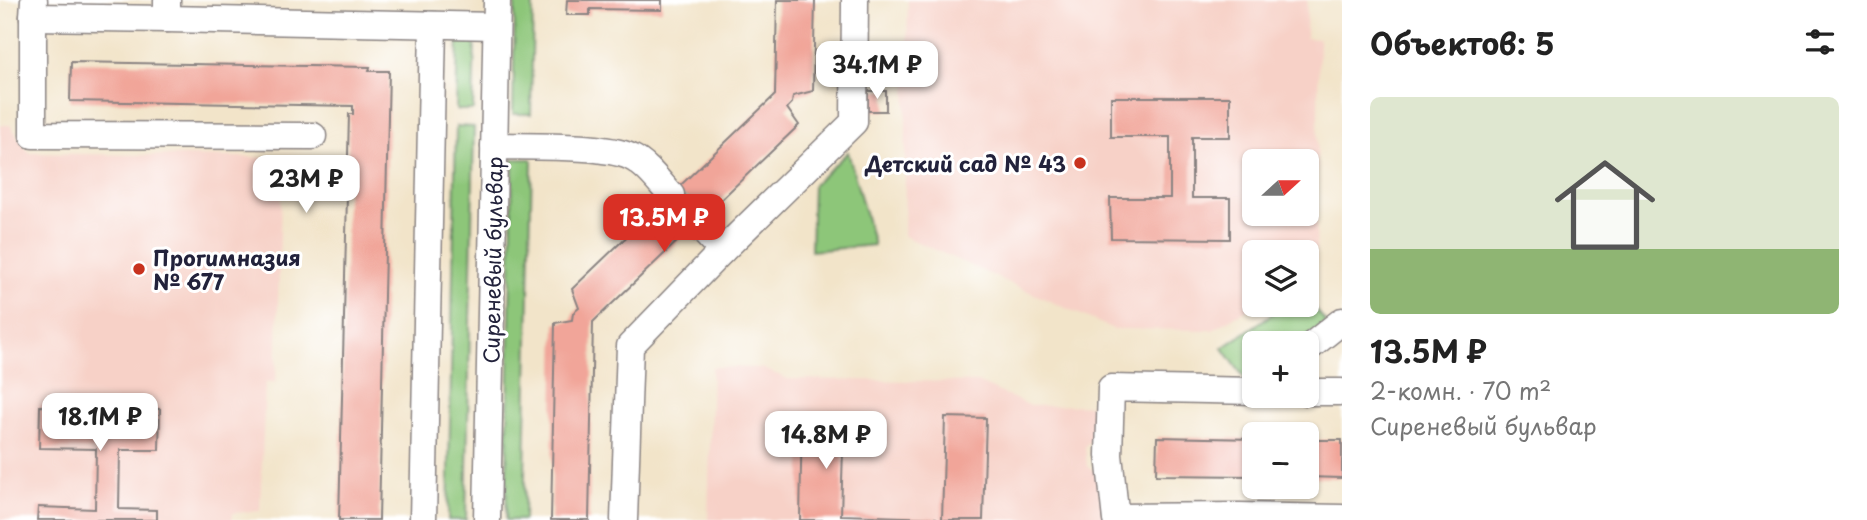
<!DOCTYPE html>
<html lang="ru">
<meta charset="utf-8">
<style>
:root{--surface:#fff;--page:#f6f6f6;--text:#222;--muted:#767676;--accent:#d93025}
body{margin:0;font-family:"Playpen Sans",sans-serif;background:var(--page);color:var(--text);height:100vh;display:flex;flex-direction:column;font-size:26px;white-space:nowrap}
*{box-sizing:border-box;margin:0}
p{font-size:23px;color:var(--muted)}
.icon{flex:none;width:38px;height:38px;fill:none;stroke:currentColor;stroke-width:2;stroke-linecap:round;stroke-linejoin:round}
.map{position:relative;flex:1;overflow:hidden}
.panel{display:flex;flex-direction:column;background:var(--surface);width:525px}
.panel>*{flex:none}
.needle{width:46px;rotate:69deg}
.controls{position:absolute;left:1242px;top:149px;display:grid;gap:14px}
.controls a{display:grid;place-items:center;width:77px;height:77px;border-radius:10px;background:var(--surface);box-shadow:0 2px 5px #0004;font-size:35px}
.price{position:absolute;translate:-50% -60px;padding:0 16px;border-radius:14px;background:#fff;color:#222;font-size:23px;line-height:46px;filter:drop-shadow(0 2px 4px #0008)}
.price::after{content:'';position:absolute;left:50%;top:42px;width:21px;height:16px;margin-left:-10px;background:inherit;clip-path:polygon(0 0,100% 0,50% 100%)}
.price.selected{background:var(--accent);color:#fff}
ul{padding:0;list-style:none}
li{display:grid;align-content:center;gap:14px;height:371px;padding:0 28px}
li span{display:grid;place-items:center;height:217px;border-radius:10px;color:#555}
li>.icon{margin-inline-start:auto}
span .icon{width:126px;height:126px;fill:#fffc;stroke-width:1}
li b{font-size:30px}
h2{display:flex;justify-content:space-between;align-items:center;height:84px;padding:0 28px;font-size:30px}
main{display:flex;flex:1;min-height:0}
.map>svg:first-child{display:block}
</style>
<main>
<div class="map">
<svg width="1342" height="520" viewBox="0 0 1342 520">
<rect width="100%" height="100%" fill="#fff"/>
<filter id="ink" filterUnits="userSpaceOnUse"><feTurbulence type="fractalNoise" baseFrequency=".0143" numOctaves="2"/><feDisplacementMap in="SourceGraphic" scale="14" xChannelSelector="R" yChannelSelector="G"/><feConvolveMatrix kernelMatrix="1 2 1 2 8 2 1 2 1" color-interpolation-filters="sRGB"/></filter>
<filter id="wash" filterUnits="userSpaceOnUse"><feTurbulence type="fractalNoise" baseFrequency=".00686" numOctaves="4" result="noise"/><feDisplacementMap in="SourceGraphic" scale="28" xChannelSelector="R" yChannelSelector="G"/><feGaussianBlur stdDeviation="1.57" result="paint"/><feColorMatrix in="noise" values="0 0 0 0 0 0 0 0 0 0 0 0 0 0 0 0 0 1.4 0 .05"/><feComposite in="paint" operator="in"/></filter>
<g filter="url(#wash)">
<rect width="100%" height="100%" fill="#f2e4c9"/>
<g fill="#f7d1c7" fill-rule="evenodd">
<path d="M908,0H1307L1306,38L1319,39L1316,265L1307,271V252H1255V304L1213,330L1113,329L904,236ZM1255,161H1307V214H1255Z"/>
<polygon points="0,125 10,125 29,153 282,158 276,382 265,383 260,511 233,513 232,520 0,520"/>
<polygon points="712,367 761,368 788,379 977,382 1031,406 1097,405 1098,435 1085,446 1087,466 1099,474 1103,501 1103,520 708,520"/>
</g>
<g fill="#8dc679" stroke="#58745a" stroke-width="2">
<polygon points="515,0 533,0 531,114 513,114"/>
<polygon points="458,36 475,37 473,110 456,110"/>
<polygon points="456,126 474,127 466,520 448,520"/>
<polygon points="848,152 874,245 811,251 813,185"/>
<polygon points="513,159 532,159 524,520 506,520"/>
<polygon points="1307,296 1326,323 1297,343 1255,343 1255,372 1245,379 1223,348 1285,305 1307,304"/>
</g>
<g id="blocks">
<g fill="#f1a599">
<polygon points="567,0 662,0 662,10 590,9 590,15 566,15"/>
<polygon points="777,0 815,0 813,91 793,96 792,103 787,108 799,125 593,322 589,520 551,520 555,323 572,320 573,313 579,308 572,289 775,95"/>
<polygon points="71,62 370,67 369,71 389,71 379,520 339,520 349,114 353,114 353,106 70,101"/>
<rect x="868" y="91" width="18" height="20"/>
<polygon points="1111,97 1230,97 1230,137 1192,137 1192,198 1230,198 1230,239 1111,238 1110,198 1170,198 1170,137 1111,137"/>
<polygon points="40,406 160,409 159,450 120,450 119,509 157,510 157,520 37,520 38,507 95,509 96,449 39,448"/>
<polygon points="802,414 844,415 841,515 936,518 936,520 800,520"/>
<polygon points="945,417 986,418 983,520 942,520"/>
<polygon points="1157,437 1255,439 1255,476 1156,475"/>
<polygon points="1307,440 1342,440 1342,478 1307,477"/>
</g>
</g>
</g>
<g filter="url(#ink)">
<use href="#blocks" fill-opacity="0" stroke="#8a8382" stroke-width="2"/>
<g fill="none" stroke-linecap="round" stroke-linejoin="round">
<polyline stroke="#c8bdad" stroke-width="26" stroke-dasharray="26 13" stroke-linecap="butt" points="671,195 696,223"/>
<defs>
<g id="minor">
<polyline points="34,0 33,17 167,19 167,0"/>
<polyline points="33,17 33,135 313,136"/>
<polyline points="167,19 496,26"/>
<path d="M494,146C527,147 603,144 631,157C647,165 659,182 671,195"/>
<polyline points="696,223 722,251"/>
<polyline points="1307,349 1342,321"/>
<polyline points="1307,392 1342,392"/>
<polyline points="1116,517 1239,516 1342,518"/>
<polyline points="423,520 433,25"/>
<polyline points="487,520 497,0"/>
<polyline points="624,520 630,346 722,251 854,122 855,0"/>
<polyline points="1116,520 1109,455 1111,388 1255,391"/>
</g>
</defs>
<use href="#minor" stroke="#8a8382" stroke-width="29"/>
<use href="#minor" stroke="#fff" stroke-width="26"/>
</g>
</g>
<g fill="#c8321e" stroke="#fff" stroke-width="2.5">
<circle cx="1080" cy="163" r="7"/>
<circle cx="139" cy="269" r="7"/>
</g>
<g text-anchor="middle" dominant-baseline="central" stroke-width="6" stroke-linejoin="round" paint-order="stroke">
<g font-size="21" font-weight="bold" fill="#22223b" stroke="#fff" text-anchor="end">
<text x="1066" y="163">Детский сад № 43</text>
<text x="153" y="257" text-anchor="start">Прогимназия<tspan x="153" dy="24">№ 677</tspan></text>
</g>
<g font-size="21" fill="#22223b" stroke="#fff">
<text transform="translate(492 260) rotate(-89)">Сиреневый бульвар</text>
</g>
</g>
</svg>
<div class="controls">
<a><svg class="needle" viewBox="-14 -14 28 28"><path d="M0-13l5 13h-10z" fill="#e53935"/><path d="M0 13l5-13h-10z" fill="#767676"/></svg></a>
<a><svg class="icon" aria-label="layers" viewBox="0 0 24 24"><path d="M12 4l9 5-9 5-9-5zM3 14l9 5 9-5"/></svg></a>
<a>+</a>
<a>−</a>
</div>
<b class="price" style="left:877px;top:101px">34.1M ₽</b>
<b class="price" style="left:306px;top:215px">23M ₽</b>
<b class="price selected" style="left:664px;top:254px">13.5M ₽</b>
<b class="price" style="left:100px;top:453px">18.1M ₽</b>
<b class="price" style="left:826px;top:471px">14.8M ₽</b>
</div>
<section class="panel">
<h2>Объектов: 5<svg class="icon" aria-label="filters" viewBox="0 0 24 24"><path d="M4 7h16M4 17h16"/><circle cx="9" cy="7" r="2"/><circle cx="15" cy="17" r="2"/></svg></h2>
<ul>
<li><span style="background:linear-gradient(#dfe7d0 70%,#8fb573 0)"><svg class="icon" aria-label="home" viewBox="0 0 24 24"><path d="M3 11l9-7 9 7M6 9v11h12V9"/></svg></span><div><b>13.5M ₽</b><p>2-комн. · 70 m²</p><p>Сиреневый бульвар</p></div></li>
</ul>
</section>
</main>
